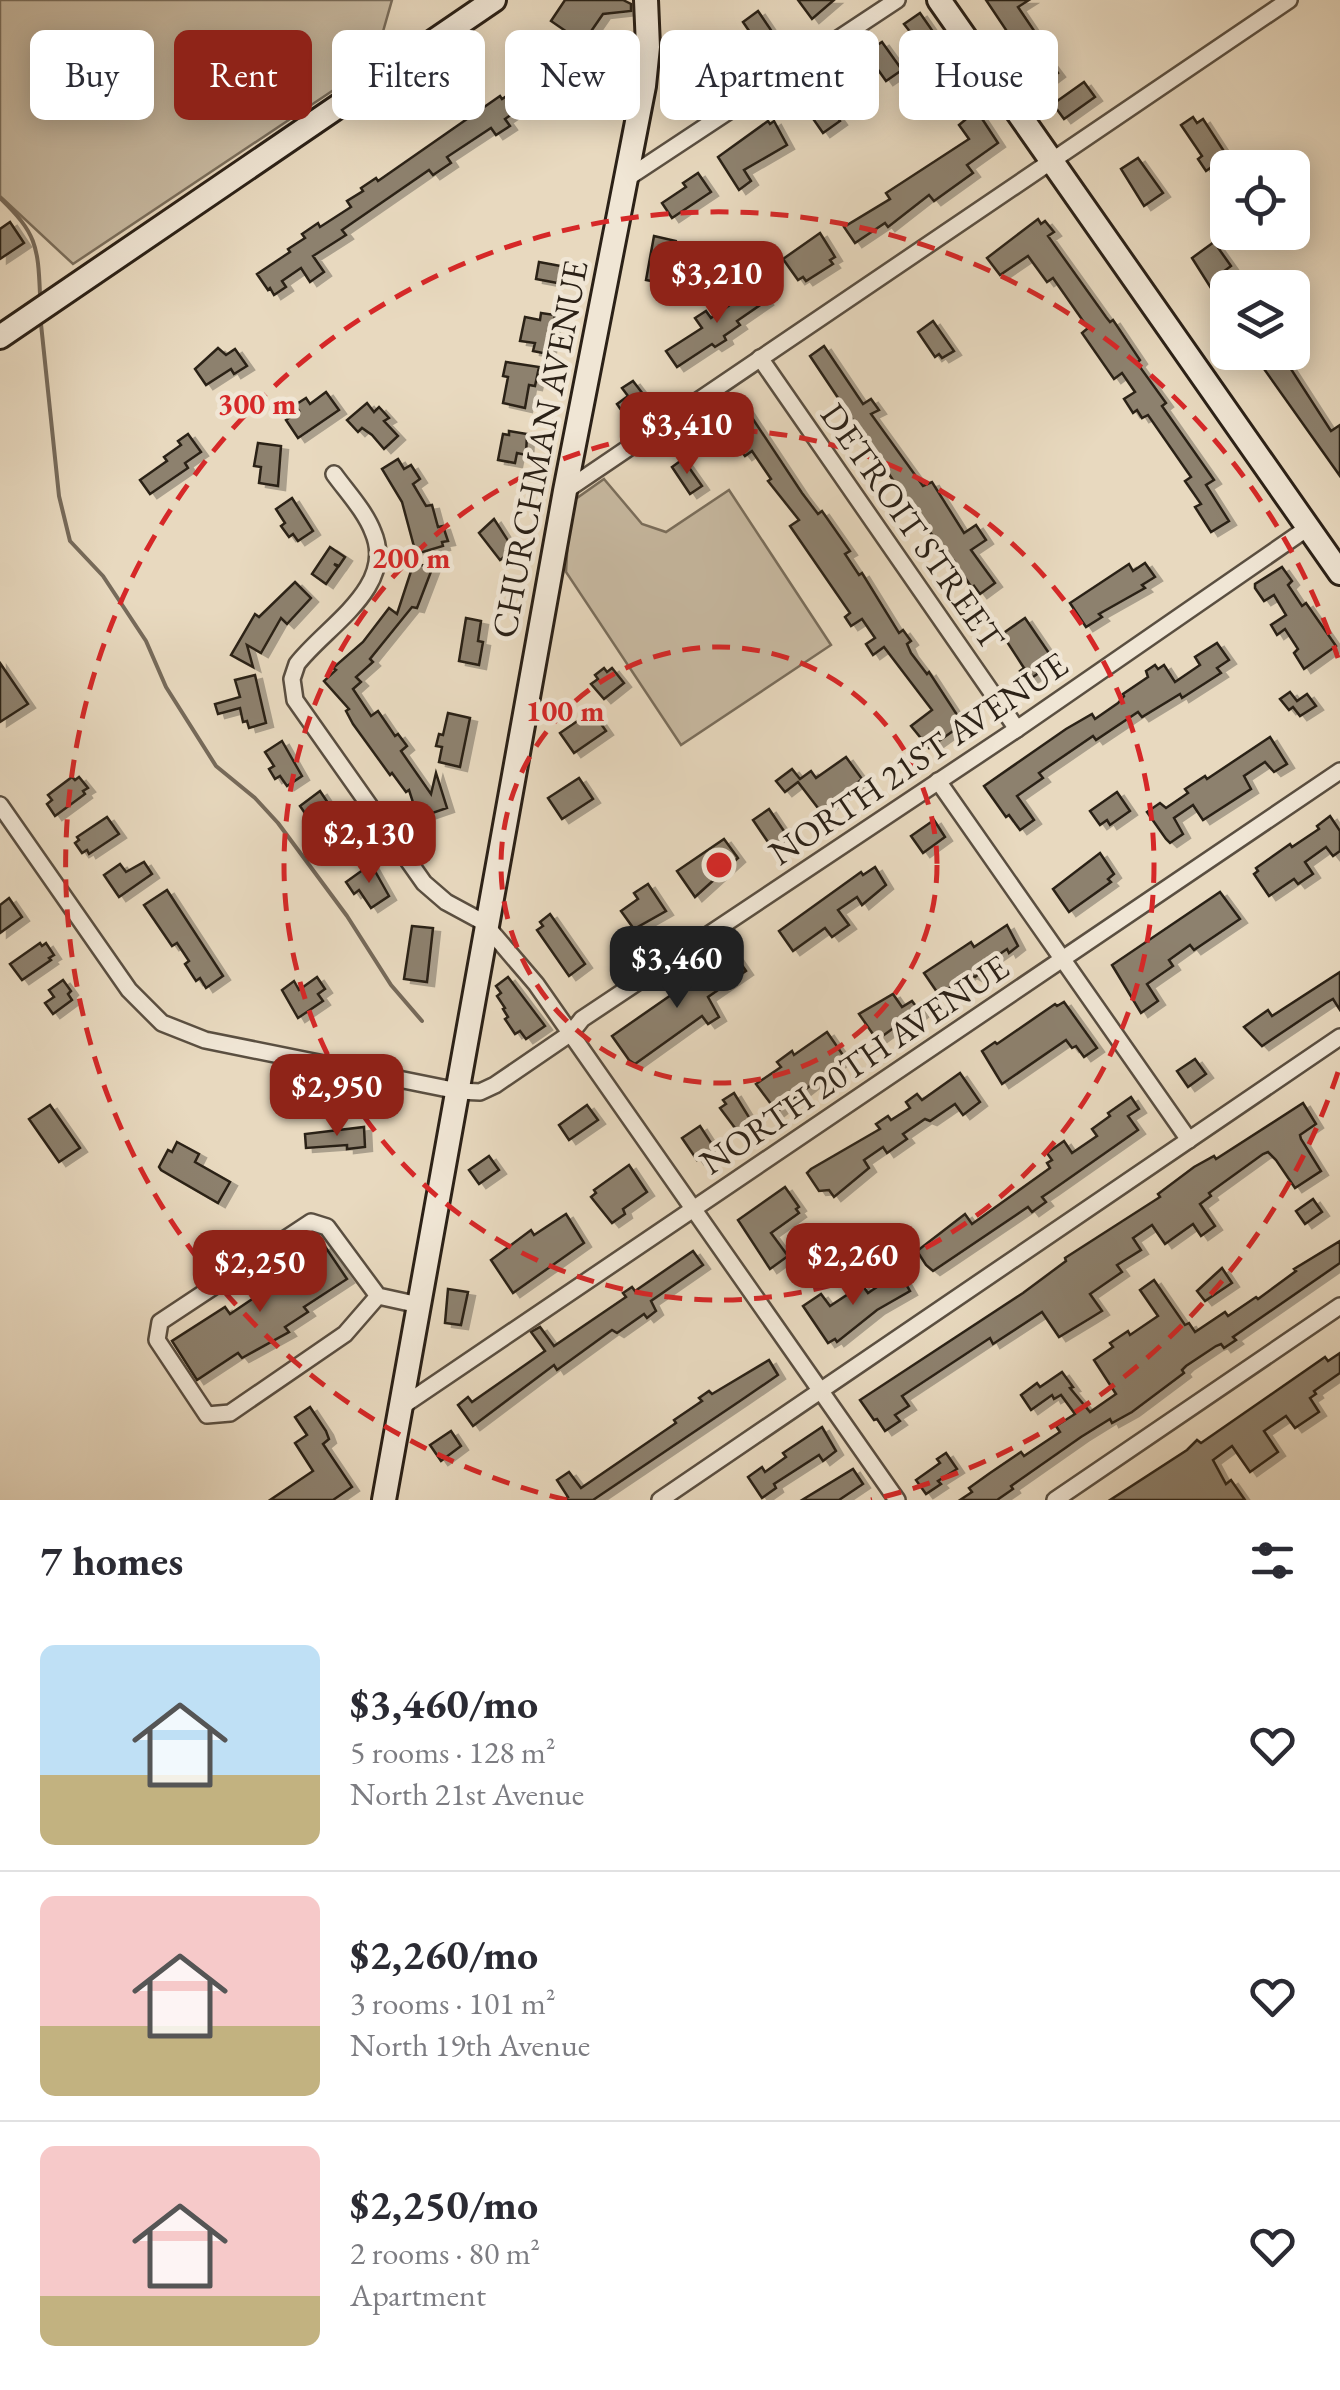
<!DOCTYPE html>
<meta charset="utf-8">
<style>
:root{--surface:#fff;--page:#f2f2f3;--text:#2b2b33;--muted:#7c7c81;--line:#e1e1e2;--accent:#8f2418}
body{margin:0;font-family:"EB Garamond",serif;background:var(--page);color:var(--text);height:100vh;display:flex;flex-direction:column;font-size:38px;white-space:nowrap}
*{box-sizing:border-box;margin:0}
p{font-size:32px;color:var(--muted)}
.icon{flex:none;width:55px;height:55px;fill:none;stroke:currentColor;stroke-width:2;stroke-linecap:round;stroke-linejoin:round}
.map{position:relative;height:1500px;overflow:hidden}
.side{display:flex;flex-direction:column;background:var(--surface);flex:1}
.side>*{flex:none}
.guide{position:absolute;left:30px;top:30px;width:1280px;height:90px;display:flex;gap:20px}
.controls{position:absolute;left:1210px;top:150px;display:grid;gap:20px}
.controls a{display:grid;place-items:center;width:100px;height:100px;border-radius:15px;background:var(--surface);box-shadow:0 5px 25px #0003;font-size:50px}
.price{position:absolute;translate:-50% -85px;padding:0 22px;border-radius:20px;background:var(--accent);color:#fff;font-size:32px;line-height:65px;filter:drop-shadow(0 2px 5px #0008)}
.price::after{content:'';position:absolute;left:50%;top:60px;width:30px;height:22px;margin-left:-15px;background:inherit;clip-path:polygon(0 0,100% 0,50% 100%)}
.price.current{background:#222;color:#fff}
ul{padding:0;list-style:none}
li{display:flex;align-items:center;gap:30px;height:250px;padding:0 40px}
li+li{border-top:2px solid var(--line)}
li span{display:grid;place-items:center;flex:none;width:280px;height:200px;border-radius:15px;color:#555}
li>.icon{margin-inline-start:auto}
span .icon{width:120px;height:120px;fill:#fffc;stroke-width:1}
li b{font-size:42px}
h2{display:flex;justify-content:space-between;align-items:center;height:120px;padding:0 40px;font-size:42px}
.pill{padding:0 35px;border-radius:15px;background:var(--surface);box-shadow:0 5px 25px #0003;font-size:35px;line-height:90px}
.pill.current{background:var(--accent);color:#fff}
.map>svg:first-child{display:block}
</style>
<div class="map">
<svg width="1340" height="1500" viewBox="0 0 1340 1500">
<defs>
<filter id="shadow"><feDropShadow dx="7" dy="4" stdDeviation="0" flood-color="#0004"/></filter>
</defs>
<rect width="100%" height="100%" fill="#e8d9bf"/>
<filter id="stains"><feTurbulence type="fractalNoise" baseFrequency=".002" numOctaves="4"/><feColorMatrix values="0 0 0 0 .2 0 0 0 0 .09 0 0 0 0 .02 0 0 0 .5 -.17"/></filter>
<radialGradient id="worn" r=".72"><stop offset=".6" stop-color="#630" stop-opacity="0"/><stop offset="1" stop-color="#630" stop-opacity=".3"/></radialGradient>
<g fill="#c8baa2" stroke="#7a6e5c" stroke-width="2.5">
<polygon points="0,0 392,0 374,63 73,264 0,196"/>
<polygon points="604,479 642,524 666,532 729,490 831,645 681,745 566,572 570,503"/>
</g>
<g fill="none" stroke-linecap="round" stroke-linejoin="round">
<g stroke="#766a5a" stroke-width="4">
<path d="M0,198C36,233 38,245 40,294"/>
<polyline points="41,324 59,496 70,541 103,576 146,641 166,687 216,766 255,798 278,823 347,916 391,985 422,1021"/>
</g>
</g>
<g fill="#8d816e" stroke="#2b2117" stroke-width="2.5" filter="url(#shadow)">
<polygon points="565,0 623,0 631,4 631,11 603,14 583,43 551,21"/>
<polygon points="798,0 834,0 812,19"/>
<polygon points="986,0 1029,0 1018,7 1039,38 1034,41 1058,73 1046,82 1040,74 1037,76"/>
<polygon points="758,11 775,36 770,39 773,43 762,50 743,22"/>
<polygon points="920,13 936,36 931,40 934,44 925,51 904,24"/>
<polygon points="882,42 902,70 886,81 869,57 874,53 871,49"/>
<polygon points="726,52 736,66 719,78 709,64"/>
<polygon points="684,71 693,85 689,88 696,99 685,106 670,84 674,82 672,79"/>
<polygon points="1084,82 1095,97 1064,119 1053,104"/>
<polygon points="828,84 839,101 830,107 840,121 823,133 800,100"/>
<polygon points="517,89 527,104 505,119 510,126 496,135 491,128 447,157 451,163 433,175 429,170 342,230 346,235 313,256 324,272 310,282 301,268 282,281 286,287 274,295 270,288 268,290 257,274 290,252 288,249 305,238 302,234 318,223 320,227 351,207 347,201 363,191 361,188 376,178 378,181 500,96 502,99"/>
<polygon points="973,105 998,143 967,165 973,173 934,201 929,195 888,227 885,223 855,243 844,227 890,199 886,193 969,139 959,125 965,120 961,114"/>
<polygon points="1193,117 1197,123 1203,119 1227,156 1206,171 1198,159 1202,156 1181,125"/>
<polygon points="768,121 770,124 774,121 787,145 744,170 751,181 739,190 718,157"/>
<polygon points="1138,158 1163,193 1144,206 1121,169"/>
<polygon points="698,173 711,192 672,218 662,203 686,187 683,183"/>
<polygon points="1038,219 1041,224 1045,221 1054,232 1048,236 1106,317 1110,322 1113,320 1140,360 1137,363 1166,403 1162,406 1214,480 1206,485 1229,521 1211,532 1195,507 1201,504 1185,481 1191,477 1148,415 1142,418 1137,410 1133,413 1124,399 1135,392 1122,373 1114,379 1082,333 1088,328 1053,278 1047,282 1028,256 1000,275 987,258"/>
<polygon points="10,222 24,243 0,259 0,229"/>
<polygon points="820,233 835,257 830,260 833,264 806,281 803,277 798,280 783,259"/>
<polygon points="654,236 676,241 678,246 671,280 663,279 662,283 646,280"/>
<polygon points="1214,242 1231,266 1223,272 1228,279 1228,315 1192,258"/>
<polygon points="539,262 566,267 563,284 536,279"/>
<polygon points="750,282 766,301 737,321 740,325 724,336 726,340 715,347 712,344 677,367 666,351 702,328 695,318 706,311 711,318 737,300 734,296"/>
<polygon points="541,313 555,315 548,354 533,351 535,343 520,341 525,317 540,320"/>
<polygon points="933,321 954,351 942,358 939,354 935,357 918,332"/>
<polygon points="824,346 863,404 871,399 879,410 871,414 923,486 932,482 964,533 976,525 986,540 971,550 995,583 980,594 974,586 972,588 954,561 949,564 939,550 942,548 911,507 810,356"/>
<polygon points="218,348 226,355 235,349 247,366 234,374 231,369 206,385 195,369"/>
<polygon points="1252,352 1280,352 1331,431 1340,425 1340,476"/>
<polygon points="506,362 539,367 535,386 529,385 525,408 503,403 508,377 503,376"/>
<polygon points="633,381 653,407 630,423 617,404 628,396 622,388"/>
<polygon points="326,392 339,410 298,438 286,420 299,411 295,405 306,398 310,404"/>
<polygon points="741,401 802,493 818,514 822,511 850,551 845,554 859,575 862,573 899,633 903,630 911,641 907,644 911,653 927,674 929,672 963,724 929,748 911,726 932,710 884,647 873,655 866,644 875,638 862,619 851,626 845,617 850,613 790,526 799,520 768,481 771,479 752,451 745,456 719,422 728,416 726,412"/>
<polygon points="367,403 374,412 379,407 389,418 384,421 398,436 384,449 372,435 362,428 358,432 347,420"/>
<polygon points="509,431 527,434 526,455 517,453 515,463 498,460 503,434 509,435"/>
<polygon points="188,434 201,452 185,463 188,468 150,494 140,480 167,461 164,457 181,445 178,441"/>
<polygon points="258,443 281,446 278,486 259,483 261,467 254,466"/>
<polygon points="398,459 404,469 411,465 420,479 413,484 426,506 432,505 438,527 443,526 448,541 442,542 443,546 416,554 402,502 382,469"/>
<polygon points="683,459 702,486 690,494 672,467"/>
<polygon points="292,498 313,531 298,541 293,534 289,537 281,526 285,523 276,509"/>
<polygon points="494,519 514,550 500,560 479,533"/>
<polygon points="330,547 345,557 339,566 334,564 338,567 326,584 312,574"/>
<polygon points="414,562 432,569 417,608 412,607 370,659 373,662 356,677 361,682 353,689 371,716 378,711 395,736 398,734 407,746 401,751 431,794 436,773 447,808 418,818 409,790 406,792 392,773 390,775 353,724 346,711 349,709 324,681 336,670 333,668 363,642 389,608 397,614"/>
<polygon points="1145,563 1155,577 1142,585 1145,588 1099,614 1102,617 1086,627 1070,603 1129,564 1133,571"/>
<polygon points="1282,567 1292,581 1288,585 1302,606 1306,603 1336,646 1304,669 1294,653 1298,649 1285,629 1277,635 1271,625 1286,615 1274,595 1264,601 1255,588 1255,584"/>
<polygon points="295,582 311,598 287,624 281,618 261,653 247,645 253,667 231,655 255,614 259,617"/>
<polygon points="466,618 481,621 478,641 483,642 479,665 459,661"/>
<polygon points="1025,618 1055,662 1027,681 1020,671 1024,668 1002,634"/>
<polygon points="1217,643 1229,660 1217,668 1221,673 1182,698 1180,694 1142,717 1138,712 1096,740 1093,736 1039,773 1043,778 1017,796 1034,820 1020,830 1009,815 1006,817 984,786 1066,729 1092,714 1095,719 1118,703 1124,696 1123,694 1148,677 1146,671 1155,665 1158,669 1164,665 1175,682 1200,665 1195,657"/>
<polygon points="0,663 28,704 0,722"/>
<polygon points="604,668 607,672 612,668 624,683 604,699 591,684 598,679 595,675"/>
<polygon points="255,675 266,723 249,728 247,721 243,722 240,708 218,714 215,704 240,697 235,680"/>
<polygon points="1290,692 1297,701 1307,694 1316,706 1300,716 1293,707 1289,710 1280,699"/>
<polygon points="592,711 606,731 574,753 560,733"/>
<polygon points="448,713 470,718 460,767 439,762 442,747 436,746 439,734 443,735"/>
<polygon points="1270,737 1287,764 1274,772 1265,762 1244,776 1251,789 1203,820 1193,805 1174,818 1183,834 1170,843 1166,839 1147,812 1160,803 1166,808 1188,793 1185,789 1205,776 1207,779"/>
<polygon points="282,741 302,776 287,786 280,776 275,779 269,769 274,766 265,752"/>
<polygon points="846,757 862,779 821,812 798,782 785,792 776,781 792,769 800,779 811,771 816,778"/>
<polygon points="72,777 75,780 79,777 88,788 83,791 85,794 55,816 47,804 52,800 48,795"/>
<polygon points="579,778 593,799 562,819 548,798"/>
<polygon points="320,791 334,812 330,815 338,828 322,839 318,834 314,837 306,825 311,822 300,806"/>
<polygon points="1117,792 1130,811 1110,825 1107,820 1100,825 1090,811"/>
<polygon points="769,809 790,840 779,848 777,845 772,848 753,820"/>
<polygon points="1330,816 1340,831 1340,851 1333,856 1326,847 1305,862 1313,874 1298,884 1294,879 1269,896 1254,874 1258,871 1256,868 1290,844 1292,847 1319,829 1317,826"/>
<polygon points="107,817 119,834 89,854 87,850 82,853 75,843 79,840 77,837"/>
<polygon points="934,820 945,837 923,853 911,836"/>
<polygon points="724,839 738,858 695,897 677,871"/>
<polygon points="1100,853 1114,874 1108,879 1111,882 1069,912 1053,889"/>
<polygon points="144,862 152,874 119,897 104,875 120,864 126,872"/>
<polygon points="371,864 389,896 371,908 359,890 354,894 346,882"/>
<polygon points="875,867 886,885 862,905 857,897 838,910 849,925 832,937 825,928 793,951 779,931 861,872 863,875"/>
<polygon points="648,884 666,911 634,929 621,911 638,899 634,893"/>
<polygon points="167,890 223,976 206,988 200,978 196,981 185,964 189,961 177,943 172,946 144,905"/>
<polygon points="1220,892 1240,919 1194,950 1190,945 1169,960 1173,966 1147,984 1158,1001 1141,1013 1112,965"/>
<polygon points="9,898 22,917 0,933 0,905"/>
<polygon points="550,914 585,964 569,976 537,930 543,926 540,922"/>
<polygon points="1007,925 1018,946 1009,953 1007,949 984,965 986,969 975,977 970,974 939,995 924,973 965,946 971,942 974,947"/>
<polygon points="412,926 433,928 427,982 404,979"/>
<polygon points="40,943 42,946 46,943 54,955 49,958 51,960 22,980 10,964"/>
<polygon points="733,952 746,971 708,997 719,1017 708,1024 702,1016 635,1064 629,1060 612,1036"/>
<polygon points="1340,972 1340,1010 1333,999 1326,1003 1262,1046 1244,1027 1268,1010 1272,1016"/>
<polygon points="317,977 325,989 318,994 323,1001 298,1018 282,990 294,981 299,990"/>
<polygon points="508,977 545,1026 526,1039 520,1031 515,1034 505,1019 508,1017 503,1009 505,1008 497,996 501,993 496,986"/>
<polygon points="63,980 71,991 68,994 72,1000 53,1014 45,1003 54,997 49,990"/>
<polygon points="893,994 902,1007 912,1001 921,1013 898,1032 895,1027 877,1040 859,1014"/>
<polygon points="1064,1002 1097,1048 1084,1057 1076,1046 1072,1048 1066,1040 1002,1084 982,1051 995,1042 997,1044 1055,1004 1057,1006"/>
<polygon points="827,1032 845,1058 777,1112 756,1084 781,1067 777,1062 792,1051 794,1055"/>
<polygon points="1195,1059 1206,1074 1188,1087 1177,1071"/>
<polygon points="960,1073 980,1102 963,1115 955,1104 930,1121 925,1119 903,1134 907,1139 887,1153 883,1147 864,1160 869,1168 834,1197 829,1190 819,1191 807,1173 811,1169 880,1129 876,1124 888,1116 891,1120 910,1108 906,1102 917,1094 922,1100"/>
<polygon points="734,1093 755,1127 741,1136 720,1108 726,1104 723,1100"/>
<polygon points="1131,1097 1139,1109 1128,1116 1138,1130 1051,1191 1042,1197 1046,1202 1032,1212 1028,1207 933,1271 926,1265 917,1251 965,1214 972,1224 1050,1168 1047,1163 1052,1160 1047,1153 1064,1141 1072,1153 1097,1136 1092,1129 1110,1116 1108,1113"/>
<polygon points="1303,1103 1316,1124 1300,1135 1301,1139 1321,1171 1295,1188 1276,1160 1268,1152 1263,1154 1209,1193 1211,1196 1200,1204 1215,1226 1201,1236 1193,1224 1165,1244 1152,1225 1133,1238 1141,1250 1117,1265 1122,1272 1090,1294 1102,1311 1089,1319 1059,1337 1042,1312 993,1344 990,1338 902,1396 909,1406 895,1415 900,1421 885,1431 877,1419 874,1420 860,1400 1023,1293 1066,1261 1065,1258 1160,1197 1158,1194 1194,1167 1214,1156 1216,1159"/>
<polygon points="50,1105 80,1148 59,1162 29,1119"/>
<polygon points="587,1105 598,1120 569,1140 559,1125"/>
<polygon points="700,1126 715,1149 697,1160 682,1138"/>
<polygon points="364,1127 365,1147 347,1149 347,1145 306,1148 305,1134"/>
<polygon points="177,1142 199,1154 195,1162 230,1182 218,1203 161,1170 159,1167 168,1150 172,1152"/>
<polygon points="489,1156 499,1170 479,1184 469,1170"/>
<polygon points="629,1165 647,1192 623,1209 625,1214 612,1223 591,1197 596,1193 594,1190"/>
<polygon points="785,1187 799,1207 796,1209 799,1213 771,1233 788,1256 770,1269 738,1220"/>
<polygon points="1313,1199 1322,1212 1305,1224 1296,1211"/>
<polygon points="566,1214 584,1243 513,1293 491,1260 531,1230 534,1235"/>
<polygon points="1340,1241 1340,1263 1233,1337 1236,1340 1224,1348 1221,1344 1216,1346 1186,1366 1182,1370 1184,1373 1132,1412 1112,1423 1110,1419 1081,1437 1011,1486 1013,1489 997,1500 960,1500 972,1492 969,1488 990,1473 1021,1452 1024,1456 1060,1432 1056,1426 1075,1414 1061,1395 1054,1399 1052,1395 1031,1410 1021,1395 1037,1383 1040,1387 1062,1372 1073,1387 1070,1388 1090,1412 1116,1394 1094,1360 1113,1347 1110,1343 1128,1331 1130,1335 1158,1316 1140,1290 1154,1280 1185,1325 1189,1323 1195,1332 1225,1312 1228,1316 1256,1297 1258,1299 1296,1271 1294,1269"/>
<polygon points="324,1245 347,1279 304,1307 308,1312 285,1327 289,1332 242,1358 238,1353 197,1380 172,1341 225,1307 230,1314 273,1285 270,1281"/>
<polygon points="693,1251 703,1265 651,1301 656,1311 647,1318 644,1314 617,1333 612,1330 557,1370 554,1365 473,1426 458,1405 468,1397 472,1402 545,1351 531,1332 540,1327 554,1346 626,1297 623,1293 632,1287 635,1291"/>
<polygon points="1222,1268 1232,1283 1205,1301 1197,1291"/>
<polygon points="899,1272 910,1291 877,1310 837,1342 835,1339 828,1343 803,1306 821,1294 830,1306 862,1285 868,1293"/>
<polygon points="448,1289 468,1292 461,1325 445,1323"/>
<polygon points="1340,1353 1340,1373 1314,1391 1316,1394 1310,1398 1319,1412 1295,1428 1286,1416 1264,1431 1278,1452 1250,1472 1232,1446 1213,1460 1226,1484 1231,1480 1245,1500 1110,1500 1187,1450 1197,1440 1201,1443 1325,1357 1328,1361"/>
<polygon points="769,1360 778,1375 740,1401 593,1500 563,1500 568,1497 557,1480 569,1472 581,1488 676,1423 674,1420 702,1401 699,1398 709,1391 712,1394"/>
<polygon points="310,1407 326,1431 329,1439 323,1444 352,1487 333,1500 270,1500 313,1471 295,1443 307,1435 295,1417"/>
<polygon points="822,1427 836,1451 823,1461 819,1455 774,1484 776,1488 762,1498 748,1477 762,1467 765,1472 786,1457 783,1453"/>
<polygon points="451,1431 461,1446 441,1461 430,1445"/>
<polygon points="946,1453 957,1469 938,1481 941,1484 926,1494 916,1480 940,1463 937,1459"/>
<polygon points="853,1469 863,1484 839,1500 802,1500"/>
</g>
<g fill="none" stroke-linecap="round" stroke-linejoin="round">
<defs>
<g id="street">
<polyline points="626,179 897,0"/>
<polyline points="760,358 1017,729"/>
<path d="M334,474C347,492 365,511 373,532C397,587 325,627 297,664L292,679L295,700L424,883L446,902L483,922L536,984L897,1500"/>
<polyline points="565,491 1289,0"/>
<polyline points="938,781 1189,1140"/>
<polyline points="0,805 129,990 162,1023 205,1040 458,1091 480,1092 495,1085 571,1033 582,1019 1017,729 1309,527"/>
<polyline points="378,1296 345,1334 230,1413 207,1415 157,1340 160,1322 311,1222 327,1227 378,1296 419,1305"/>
<polyline points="401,1407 1340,771"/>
<polyline points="660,1500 1340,1037"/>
<polyline points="1055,1500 1340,1306"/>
</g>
<g id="secondary">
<polyline points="939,0 1340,573"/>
<polyline points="0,337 494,0"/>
<polyline points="384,1500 565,491 644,86 648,47 646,0"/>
</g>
</defs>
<use href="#street" stroke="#5a4f41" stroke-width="20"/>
<use href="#secondary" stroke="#2b2117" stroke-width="28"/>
<use href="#street" stroke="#f0e6d5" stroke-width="15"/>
<use href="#secondary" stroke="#f0e6d5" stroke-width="22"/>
</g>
<g fill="none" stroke="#d62828" stroke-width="5" stroke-dasharray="18 12">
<circle cx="719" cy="865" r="218"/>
<circle cx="719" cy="865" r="435"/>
<path d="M1338 1072A653 653 0 0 1 871 1500M567 1500A653 653 0 1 1 1338 658"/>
</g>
<g text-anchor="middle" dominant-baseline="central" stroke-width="9" stroke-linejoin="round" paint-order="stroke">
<g font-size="35" fill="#2b2117" stroke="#f0e6d5">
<text transform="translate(539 449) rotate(-79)">CHURCHMAN AVENUE</text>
<text transform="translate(913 526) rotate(55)">DETROIT STREET</text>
<text transform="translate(918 758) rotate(-34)">NORTH 21ST AVENUE</text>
<text transform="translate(854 1064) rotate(-34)">NORTH 20TH AVENUE</text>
</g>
</g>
<circle cx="719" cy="865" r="15" fill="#d62828" stroke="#f0e6d5" stroke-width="5"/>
<g font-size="30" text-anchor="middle" font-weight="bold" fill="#d62828" stroke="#f0e6d5" stroke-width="9" stroke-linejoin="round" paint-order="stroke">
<text x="257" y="414">300 m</text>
<text x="411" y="568">200 m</text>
<text x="565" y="721">100 m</text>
</g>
<rect width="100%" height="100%" filter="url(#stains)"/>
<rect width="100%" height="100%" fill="url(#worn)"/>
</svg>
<div class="controls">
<a><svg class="icon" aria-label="locate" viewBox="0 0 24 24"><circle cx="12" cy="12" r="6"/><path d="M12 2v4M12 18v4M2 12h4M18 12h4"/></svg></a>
<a><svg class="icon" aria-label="layers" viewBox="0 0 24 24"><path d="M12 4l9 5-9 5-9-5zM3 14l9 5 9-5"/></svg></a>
</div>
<b class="price" style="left:717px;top:326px">$3,210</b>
<b class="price" style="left:687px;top:477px">$3,410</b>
<b class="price" style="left:369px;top:886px">$2,130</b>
<b class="price current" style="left:677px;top:1011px">$3,460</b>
<b class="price" style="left:337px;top:1139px">$2,950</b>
<b class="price" style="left:853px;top:1308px">$2,260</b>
<b class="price" style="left:260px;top:1315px">$2,250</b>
<div class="guide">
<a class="pill">Buy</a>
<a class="pill current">Rent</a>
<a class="pill">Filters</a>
<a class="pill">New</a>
<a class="pill">Apartment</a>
<a class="pill">House</a>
</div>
</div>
<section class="side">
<h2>7 homes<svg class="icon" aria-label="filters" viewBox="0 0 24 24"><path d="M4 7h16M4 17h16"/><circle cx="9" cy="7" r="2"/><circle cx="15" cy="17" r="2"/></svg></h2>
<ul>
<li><span style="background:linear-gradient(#bfe0f5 65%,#c2b280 0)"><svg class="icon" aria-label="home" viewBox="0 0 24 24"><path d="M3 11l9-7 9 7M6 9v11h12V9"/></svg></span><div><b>$3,460/mo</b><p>5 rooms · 128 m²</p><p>North 21st Avenue</p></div><svg class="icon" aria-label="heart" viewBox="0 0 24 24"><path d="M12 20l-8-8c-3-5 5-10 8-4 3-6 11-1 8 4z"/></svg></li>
<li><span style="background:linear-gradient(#f6c9c9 65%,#c2b280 0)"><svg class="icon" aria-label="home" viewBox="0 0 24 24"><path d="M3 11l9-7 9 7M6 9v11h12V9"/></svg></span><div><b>$2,260/mo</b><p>3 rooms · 101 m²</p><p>North 19th Avenue</p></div><svg class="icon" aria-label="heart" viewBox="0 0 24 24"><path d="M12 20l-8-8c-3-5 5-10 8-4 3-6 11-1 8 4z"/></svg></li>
<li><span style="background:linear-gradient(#f6c9c9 75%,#c2b280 0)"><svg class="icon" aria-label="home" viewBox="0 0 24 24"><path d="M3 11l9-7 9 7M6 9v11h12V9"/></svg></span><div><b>$2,250/mo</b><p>2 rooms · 80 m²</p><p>Apartment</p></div><svg class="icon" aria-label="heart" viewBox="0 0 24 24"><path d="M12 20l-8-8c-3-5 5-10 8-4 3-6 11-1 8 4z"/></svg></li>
</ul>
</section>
